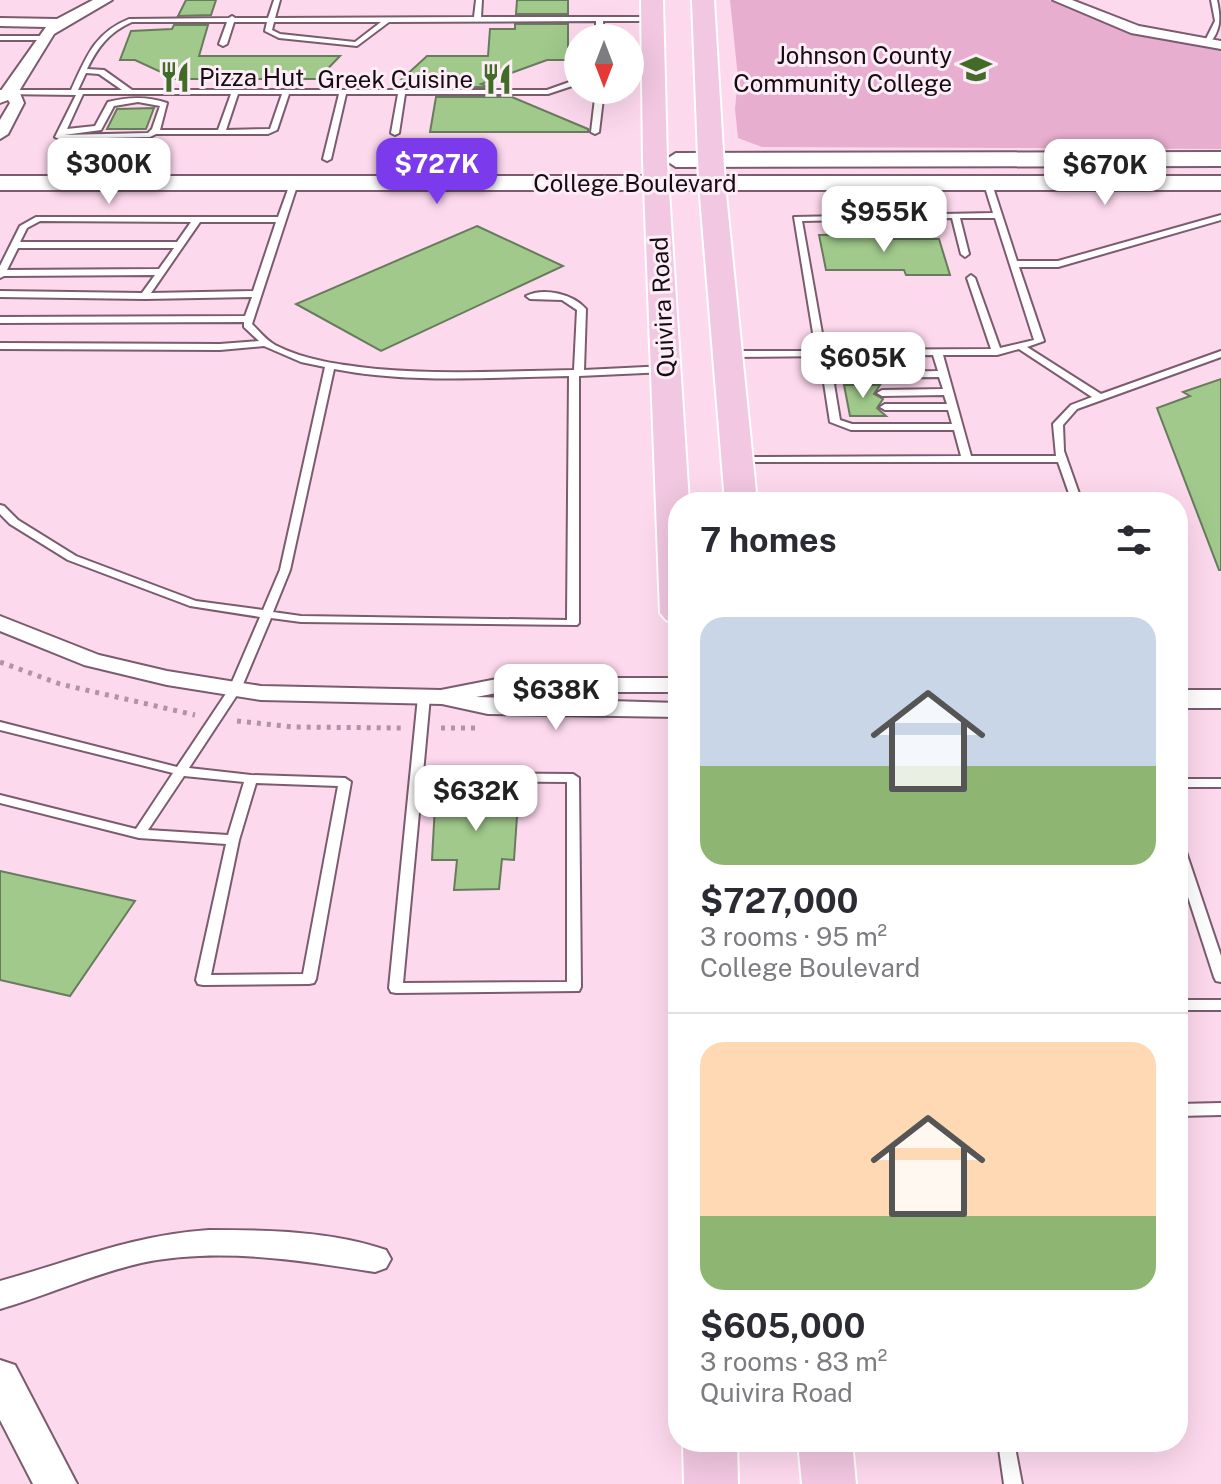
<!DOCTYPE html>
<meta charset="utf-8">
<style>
:root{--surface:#fff;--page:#f2f2f3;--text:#2b2b33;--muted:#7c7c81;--line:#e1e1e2;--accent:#7c3aed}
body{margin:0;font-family:"Public Sans",sans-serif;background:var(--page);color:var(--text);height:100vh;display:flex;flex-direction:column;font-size:30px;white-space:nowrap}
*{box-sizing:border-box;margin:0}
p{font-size:26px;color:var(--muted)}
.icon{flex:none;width:44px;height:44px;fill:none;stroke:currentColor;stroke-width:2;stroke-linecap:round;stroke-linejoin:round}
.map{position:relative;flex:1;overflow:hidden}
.drawer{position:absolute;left:668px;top:492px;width:520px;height:960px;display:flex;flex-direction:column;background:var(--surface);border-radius:32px;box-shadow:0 8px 32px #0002}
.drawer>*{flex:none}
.needle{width:52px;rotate:180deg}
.tools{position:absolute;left:564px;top:24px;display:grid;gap:16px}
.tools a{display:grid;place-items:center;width:80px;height:80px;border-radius:50%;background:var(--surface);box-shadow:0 8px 32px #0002;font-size:40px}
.price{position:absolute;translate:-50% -68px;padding:0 18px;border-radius:16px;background:#fff;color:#222;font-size:26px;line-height:52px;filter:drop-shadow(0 2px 4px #0008)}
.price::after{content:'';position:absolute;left:50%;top:48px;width:24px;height:18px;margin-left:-12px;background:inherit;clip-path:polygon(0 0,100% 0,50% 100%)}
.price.current{background:var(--accent);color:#fff}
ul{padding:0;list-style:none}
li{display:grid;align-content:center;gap:16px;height:424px;padding:0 32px}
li+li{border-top:2px solid var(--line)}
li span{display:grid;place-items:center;height:248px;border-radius:24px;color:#555}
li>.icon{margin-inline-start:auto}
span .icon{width:144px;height:144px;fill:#fffc;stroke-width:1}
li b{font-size:34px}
h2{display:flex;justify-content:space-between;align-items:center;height:96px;padding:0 32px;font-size:34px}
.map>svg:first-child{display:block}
</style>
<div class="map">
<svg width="1221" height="1484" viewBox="0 0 1221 1484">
<rect width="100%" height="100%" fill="#fdd9ee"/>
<polygon fill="#e7aecf" points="730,0 1049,0 1129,32 1221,50 1221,149 762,147 738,138 735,109 738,78"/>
<g fill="#a0c98b" stroke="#687b5e" stroke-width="2">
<polygon points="186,0 216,0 211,15 178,16"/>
<polygon points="517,0 568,0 568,14 516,14"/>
<polygon points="515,24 568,24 568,60 547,60 481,84 489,87 437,87 439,79 402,79 427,56 488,56 490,29 515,29"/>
<polygon points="174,25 208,25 199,56 340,56 318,79 176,79 135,60 120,60 131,31 172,29"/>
<polygon points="436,97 512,97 588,129 588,132 430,132"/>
<polygon points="154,108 146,129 107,129 117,109"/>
<polygon points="477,226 563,266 381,351 296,304"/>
<polygon points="882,234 883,239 939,239 950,275 906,275 904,270 826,270 819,235"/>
<polygon points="1221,379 1221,570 1219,570 1157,408 1190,396 1183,392"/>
<polygon points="844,385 880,385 874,394 883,399 877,408 886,416 850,416"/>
<polygon points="436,787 519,787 514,860 502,859 499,889 454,890 457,860 432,860"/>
<polygon points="0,871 135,901 70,996 0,980"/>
</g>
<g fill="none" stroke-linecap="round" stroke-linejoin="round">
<defs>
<g id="service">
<path d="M274,0H280L275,18L474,17L476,0H482L481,17H652L655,19L652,21H603L604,38H596V21L389,22L357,46L279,38L265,31L267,22H234L227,44L223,46L219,44L227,22H132C109,32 98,47 87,69L104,70L132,90H547L578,79V84L548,94H405L399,133L395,135L391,133L398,94H346L331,159L327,161L323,159L339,94H289L277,130L268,134H156L150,137L59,139L55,137L76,95L0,94V90H71C86,58 94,33 129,19L229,18L232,16L235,18H268ZM274,22H381L355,42L280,34L272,30ZM86,73L99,74L122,90H78ZM83,94H231L218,130H160L167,103C147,96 128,97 108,102L95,126L67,129ZM238,94H282L270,129L226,130ZM138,102L160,106L152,129L148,133L64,135L101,130L114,106Z"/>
<path d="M1211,0H1217C1221,19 1221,31 1208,45L1204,43L1215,21Z"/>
<polygon points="0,36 42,36 46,38 42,40 0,40"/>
<polygon points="596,90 604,90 599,132 595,134 591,132"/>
<path d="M291,181L298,183L252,324C259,331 266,340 275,345C306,361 342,365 377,369C442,375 509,371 574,370L577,310L562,300L530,299L526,296C544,287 573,294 586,309L584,370L666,366L671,369L666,372L579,376V623L577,625L301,622L271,618L241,689L189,768L251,775L345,778L351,782L316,979L314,983L309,984L203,985L198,984L196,980L226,844L139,838L0,803V795L136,829L173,773L0,730V722L177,767L229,689L260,617L190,606L68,560L10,524L0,514V505L4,506L18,520L76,556L196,601L263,610L280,570L325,367L301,362L264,346L220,350L0,349V343L220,344L259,341L244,327V322L0,323V317L245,316L252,297L145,299L0,297V291L142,293L155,275L4,276L0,278V266L20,226L36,217H278ZM40,221L191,222L177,242H20L27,228ZM200,222H276L253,291L151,293ZM18,248H174L159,269L7,270ZM334,369C411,384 492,377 569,376L567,620L301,616L273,612L290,570ZM184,776L244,782L228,835L148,830ZM256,783L338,786L303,974L211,975L239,840Z"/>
<path d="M985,182L992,184L1017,261H1058L1221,215V220L1058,267H1019L1044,341L1027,347L1101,394L1221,351V357L1077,409L1063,425L1064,451L1082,502H1072L1058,462H736L735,460L740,457L961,456L954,430H851L830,422L824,383L835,373L938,371L933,355L727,357L722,354L727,351H816L794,217L993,213L984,184ZM952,218L961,254L965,257L969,254L960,218H995L1034,340L1000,348L975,278L971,275L967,278L991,349L825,350L802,221ZM1019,349L1092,397L1071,405L1053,424L1056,456H971L943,355H997ZM939,377L943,389L882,390L877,393L882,396L944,395L947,404H885L880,407L885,410H948L952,424H852L840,420L834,384L840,378Z"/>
<path d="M424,693L430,697L423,773L573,774L579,778L581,987L579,991L396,993L391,992L389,988L418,697ZM422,781L567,782V982L403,983Z"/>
<rect x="1178" y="779" width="43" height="8"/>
<polygon points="1178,842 1184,846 1221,956 1221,982 1216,981 1214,977 1178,866"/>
<rect x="1178" y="1000" width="43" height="10"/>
<polygon points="1221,1103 1221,1115 1178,1116 1178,1104"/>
<polygon points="998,1442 1014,1442 1022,1484 1004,1484"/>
</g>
<g id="minor">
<polygon points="93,0 112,0 54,34 19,91 24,103 8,134 0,139 0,120 10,103 8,100 0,103 0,92 46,27 0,26 0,18 57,19"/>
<polygon points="1053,0 1072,0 1139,26 1221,41 1221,49 1131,33"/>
<polygon points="0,616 99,655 167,671 261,686 441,690 502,678 678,678 678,692 502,692 476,697 678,703 678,717 488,714 442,704 261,700 167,685 84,665 0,631"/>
<path d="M209,1230C266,1230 332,1231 386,1250L391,1259L386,1268L375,1272C298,1260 219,1247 141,1263C93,1274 48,1295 0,1309V1281C73,1261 132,1235 209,1230Z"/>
</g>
<g id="tertiary">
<rect x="1178" y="690" width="43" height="18"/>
<polygon points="0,1360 15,1365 77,1484 33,1484 0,1420"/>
</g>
<g id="secondary">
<polygon points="1221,152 1221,166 676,167 665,160 676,153"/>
<rect x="0" y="176" width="1221" height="14"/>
</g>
<g id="primary">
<polygon points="641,0 663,0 667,160 689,502 678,502 678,624 666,620 660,613 643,160"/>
<polygon points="692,0 714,0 725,184 757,502 725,502 699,184"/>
<polygon points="683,1442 737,1442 738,1484 684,1484"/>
<polygon points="798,1442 852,1442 856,1484 802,1484"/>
</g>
</defs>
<use href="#service" stroke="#7b5b6e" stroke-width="4"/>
<use href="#minor" stroke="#7b5b6e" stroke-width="4"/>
<use href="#tertiary" stroke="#7b5b6e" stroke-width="4"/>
<use href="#secondary" stroke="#7b5b6e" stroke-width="4"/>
<use href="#primary" stroke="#fff" stroke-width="4"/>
<g stroke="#b094a4" stroke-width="5" stroke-dasharray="4 6" stroke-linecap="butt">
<polyline points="0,662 60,684 195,715"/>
<polyline points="237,721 294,727 403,728"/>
<polyline points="441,728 475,728"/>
</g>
<use href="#service" fill="#fff" fill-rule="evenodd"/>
<use href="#minor" fill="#fff" fill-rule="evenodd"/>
<use href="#tertiary" fill="#fff" fill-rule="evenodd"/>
<use href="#secondary" fill="#fff" fill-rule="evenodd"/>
<use href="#primary" fill="#f2c7e1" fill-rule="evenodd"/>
</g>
<defs>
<symbol id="university-bare" viewBox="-9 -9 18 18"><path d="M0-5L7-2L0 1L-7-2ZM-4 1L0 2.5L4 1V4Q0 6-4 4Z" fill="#426b28" stroke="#fcedf6" stroke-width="2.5" paint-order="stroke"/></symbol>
<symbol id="restaurant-bare" viewBox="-9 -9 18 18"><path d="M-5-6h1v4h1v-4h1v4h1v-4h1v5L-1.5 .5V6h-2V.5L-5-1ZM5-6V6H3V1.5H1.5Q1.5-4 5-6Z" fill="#426b28" stroke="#fcedf6" stroke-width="2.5" paint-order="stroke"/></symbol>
</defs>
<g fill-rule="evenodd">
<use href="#university-bare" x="954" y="47" width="44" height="44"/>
<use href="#restaurant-bare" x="153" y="55" width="44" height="44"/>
<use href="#restaurant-bare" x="475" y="57" width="44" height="44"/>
</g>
<g text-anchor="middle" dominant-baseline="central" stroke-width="6" stroke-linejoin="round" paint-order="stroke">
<g font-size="24" fill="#170b12" stroke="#fcedf6" text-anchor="end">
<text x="952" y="55">Johnson County<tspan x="952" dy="28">Community College</tspan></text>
<text x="199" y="77" text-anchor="start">Pizza Hut</text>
<text x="473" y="79">Greek Cuisine</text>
</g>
<g font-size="24" fill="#170b12" stroke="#fcedf6">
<text x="635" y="183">College Boulevard</text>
<text transform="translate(662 307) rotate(-93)">Quivira Road</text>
</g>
</g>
</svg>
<div class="tools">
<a><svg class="needle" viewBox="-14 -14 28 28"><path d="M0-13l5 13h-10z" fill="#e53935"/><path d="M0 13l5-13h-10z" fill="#7c7c81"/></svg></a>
</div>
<b class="price" style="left:109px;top:206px">$300K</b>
<b class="price current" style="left:437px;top:206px">$727K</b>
<b class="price" style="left:1105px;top:207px">$670K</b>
<b class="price" style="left:884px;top:254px">$955K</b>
<b class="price" style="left:863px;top:400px">$605K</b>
<b class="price" style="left:556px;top:732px">$638K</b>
<b class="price" style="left:476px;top:833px">$632K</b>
<section class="drawer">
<h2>7 homes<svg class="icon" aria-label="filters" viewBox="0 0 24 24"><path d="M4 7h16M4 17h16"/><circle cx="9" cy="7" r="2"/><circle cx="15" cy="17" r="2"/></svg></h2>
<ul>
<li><span style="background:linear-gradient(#c9d6e8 60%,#8fb573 0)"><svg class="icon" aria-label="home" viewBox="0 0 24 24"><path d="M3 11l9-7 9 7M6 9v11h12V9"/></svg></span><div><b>$727,000</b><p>3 rooms · 95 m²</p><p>College Boulevard</p></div></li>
<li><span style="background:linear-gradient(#ffd9b3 70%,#8fb573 0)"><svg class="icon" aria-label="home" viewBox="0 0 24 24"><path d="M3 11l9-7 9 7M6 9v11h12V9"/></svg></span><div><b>$605,000</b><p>3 rooms · 83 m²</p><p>Quivira Road</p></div></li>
</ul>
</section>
</div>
